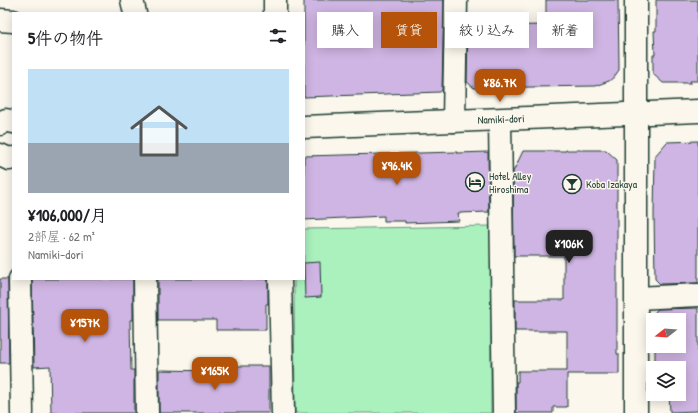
<!DOCTYPE html>
<html lang="ja">
<meta charset="utf-8">
<style>
:root{--surface:#fff;--page:#f2f2f2;--text:#202124;--muted:#757577;--accent:#b45309}
body{margin:0;font-family:"Patrick Hand","Klee One",sans-serif;background:var(--page);color:var(--text);height:100vh;display:flex;flex-direction:column;font-size:15px;white-space:nowrap}
*{box-sizing:border-box;margin:0}
p{font-size:13px;color:var(--muted)}
.icon{flex:none;width:22px;height:22px;fill:none;stroke:currentColor;stroke-width:2;stroke-linecap:round;stroke-linejoin:round}
.map{position:relative;flex:1;overflow:hidden}
.panel{position:absolute;left:12px;top:12px;width:293px;height:268px;display:flex;flex-direction:column;background:var(--surface);border-radius:0px;box-shadow:0 2px 10px #0003}
.panel>*{flex:none}
.banner{position:absolute;left:317px;top:12px;width:321px;height:36px;display:flex;gap:8px}
.needle{width:26px;rotate:253deg}
.fabs{position:absolute;left:646px;top:313px;display:grid;gap:8px}
.fabs a{display:grid;place-items:center;width:40px;height:40px;border-radius:0px;background:var(--surface);box-shadow:0 2px 10px #0003;font-size:20px}
.price{position:absolute;translate:-50% -34px;padding:0 9px;border-radius:8px;background:var(--accent);color:#fff;font-size:13px;line-height:26px;filter:drop-shadow(0 1px 2px #0008)}
.price::after{content:'';position:absolute;left:50%;top:24px;width:12px;height:9px;margin-left:-6px;background:inherit;clip-path:polygon(0 0,100% 0,50% 100%)}
.price.selected{background:#222;color:#fff}
ul{padding:0;list-style:none}
li{display:grid;align-content:center;gap:8px;height:212px;padding:0 16px}
li span{display:grid;place-items:center;height:124px;border-radius:0px;color:#555}
li>.icon{margin-inline-start:auto}
span .icon{width:72px;height:72px;fill:#fffc;stroke-width:1}
li b{font-size:17px}
h2{display:flex;justify-content:space-between;align-items:center;height:48px;padding:0 16px;font-size:17px}
.tag{padding:0 14px;border-radius:0px;background:var(--surface);box-shadow:0 2px 10px #0003;font-size:14px;line-height:36px}
.tag.selected{background:var(--accent);color:#fff}
.map>svg:first-child{display:block}
</style>
<div class="map">
<svg width="698" height="413" viewBox="0 0 698 413">
<rect width="100%" height="100%" fill="#fbf7ec"/>
<filter id="ink" filterUnits="userSpaceOnUse"><feTurbulence type="fractalNoise" baseFrequency=".025" numOctaves="2"/><feDisplacementMap in="SourceGraphic" scale="8" xChannelSelector="R" yChannelSelector="G"/><feConvolveMatrix kernelMatrix="1 2 1 2 8 2 1 2 1" color-interpolation-filters="sRGB"/></filter>
<g filter="url(#ink)">
<polygon fill="#aaf1be" stroke="#649779" points="491,226 491,413 295,413 294,279 304,279 304,229"/>
<g fill="#cfb5e3" stroke="#1f3d34">
<polygon points="304,0 444,0 442,90 440,92 304,97"/>
<polygon points="546,0 618,0 619,64 619,70 614,77 609,81 595,86 474,88 467,82 468,26 546,25"/>
<polygon points="656,0 698,0 698,81 690,81 691,83 663,83 653,74 653,55 655,55 654,31 656,31"/>
<polygon points="698,141 698,283 660,284 655,279 654,214 655,156 667,142"/>
<polygon points="566,150 606,150 617,160 617,354 619,354 619,374 567,374 567,407 553,407 553,413 516,413 516,382 518,382 518,371 567,371 567,331 515,331 515,300 564,300 564,256 514,256 513,172 523,151 566,151"/>
<polygon points="457,152 457,153 488,152 489,212 458,213 459,221 405,223 405,221 384,221 384,216 304,220 304,156"/>
<polygon points="320,262 321,297 305,298 304,263"/>
<polygon points="0,279 8,279 9,363 0,363"/>
<polygon points="32,279 133,279 133,320 130,320 131,370 134,370 134,413 51,413 50,366 34,367"/>
<polygon points="158,279 268,279 268,304 266,304 266,330 216,330 216,320 158,320"/>
<polygon points="698,308 698,411 670,412 669,394 679,394 679,368 655,368 655,346 679,346 679,320 654,320 654,313 658,309"/>
<polygon points="216,366 269,366 269,413 159,413 159,370 216,371"/>
</g>
<g fill="none" stroke-linecap="round" stroke-linejoin="round">
<defs>
<g id="minor">
<polyline points="132,0 135,13"/>
<polyline points="275,0 275,13"/>
<polyline points="0,20 13,21"/>
<polyline points="500,120 504,413"/>
<polyline points="454,121 456,0"/>
<polyline points="0,124 6,120 13,122"/>
<polyline points="0,155 9,159 13,158"/>
<polyline points="20,279 22,413"/>
<polyline points="145,279 147,413"/>
<polyline points="280,279 283,413"/>
<polyline points="637,298 698,295"/>
</g>
<g id="tertiary">
<polyline points="636,0 636,413"/>
<polyline points="304,127 698,111"/>
</g>
</defs>
<use href="#minor" stroke="#1f3d34" stroke-width="25"/>
<use href="#tertiary" stroke="#1f3d34" stroke-width="25"/>
<use href="#minor" stroke="#fbf7ec" stroke-width="22"/>
<use href="#tertiary" stroke="#fbf7ec" stroke-width="22"/>
</g>
</g>
<defs>
<symbol id="hotel-ring" viewBox="-11 -11 22 22"><circle r="9.5" fill="#fbf7ec" stroke="#1f3d34" stroke-width="1.5"/><path d="M-6-4.5h1.5V1H6V5H4.5V3h-9V5H-6ZM-4 0a1.8 1.8 0 1 1 3.6 0ZM.5 0V-2.5h3Q6-2.5 6 0Z" fill="#1f3d34"/></symbol>
<symbol id="bar-ring" viewBox="-11 -11 22 22"><circle r="9.5" fill="#fbf7ec" stroke="#1f3d34" stroke-width="1.5"/><path d="M-6-5H6L.8 .8V4.5H3.5V6h-7V4.5H-.8V.8Z" fill="#1f3d34"/></symbol>
</defs>
<g fill-rule="evenodd">
<use href="#hotel-ring" x="464" y="171" width="22" height="22"/>
<use href="#bar-ring" x="561" y="173" width="22" height="22"/>
</g>
<g text-anchor="middle" dominant-baseline="central" stroke-width="3" stroke-linejoin="round" paint-order="stroke">
<g font-size="11" fill="#1f3d34" stroke="#fbf7ec">
<text transform="translate(501 119) rotate(-2)">Namiki-dori</text>
</g>
<g font-size="11" fill="#1f3d34" stroke="#fbf7ec" text-anchor="start">
<text x="489" y="176">Hotel Alley<tspan x="489" dy="13">Hiroshima</tspan></text>
<text x="586" y="184">Koba Izakaya</text>
</g>
</g>
</svg>
<div class="fabs">
<a><svg class="needle" viewBox="-14 -14 28 28"><path d="M0-13l5 13h-10z" fill="#e53935"/><path d="M0 13l5-13h-10z" fill="#757577"/></svg></a>
<a><svg class="icon" aria-label="layers" viewBox="0 0 24 24"><path d="M12 4l9 5-9 5-9-5zM3 14l9 5 9-5"/></svg></a>
</div>
<b class="price" style="left:500px;top:103px">¥86.7K</b>
<b class="price" style="left:397px;top:186px">¥96.4K</b>
<b class="price selected" style="left:569px;top:264px">¥106K</b>
<b class="price" style="left:85px;top:343px">¥157K</b>
<b class="price" style="left:215px;top:391px">¥165K</b>
<div class="banner">
<a class="tag">購入</a>
<a class="tag selected">賃貸</a>
<a class="tag">絞り込み</a>
<a class="tag">新着</a>
</div>
<section class="panel">
<h2>5件の物件<svg class="icon" aria-label="filters" viewBox="0 0 24 24"><path d="M4 7h16M4 17h16"/><circle cx="9" cy="7" r="2"/><circle cx="15" cy="17" r="2"/></svg></h2>
<ul>
<li><span style="background:linear-gradient(#bfe0f5 60%,#9aa5b1 0)"><svg class="icon" aria-label="home" viewBox="0 0 24 24"><path d="M3 11l9-7 9 7M6 9v11h12V9"/></svg></span><div><b>¥106,000/月</b><p>2部屋 · 62 m²</p><p>Namiki-dori</p></div></li>
</ul>
</section>
</div>
